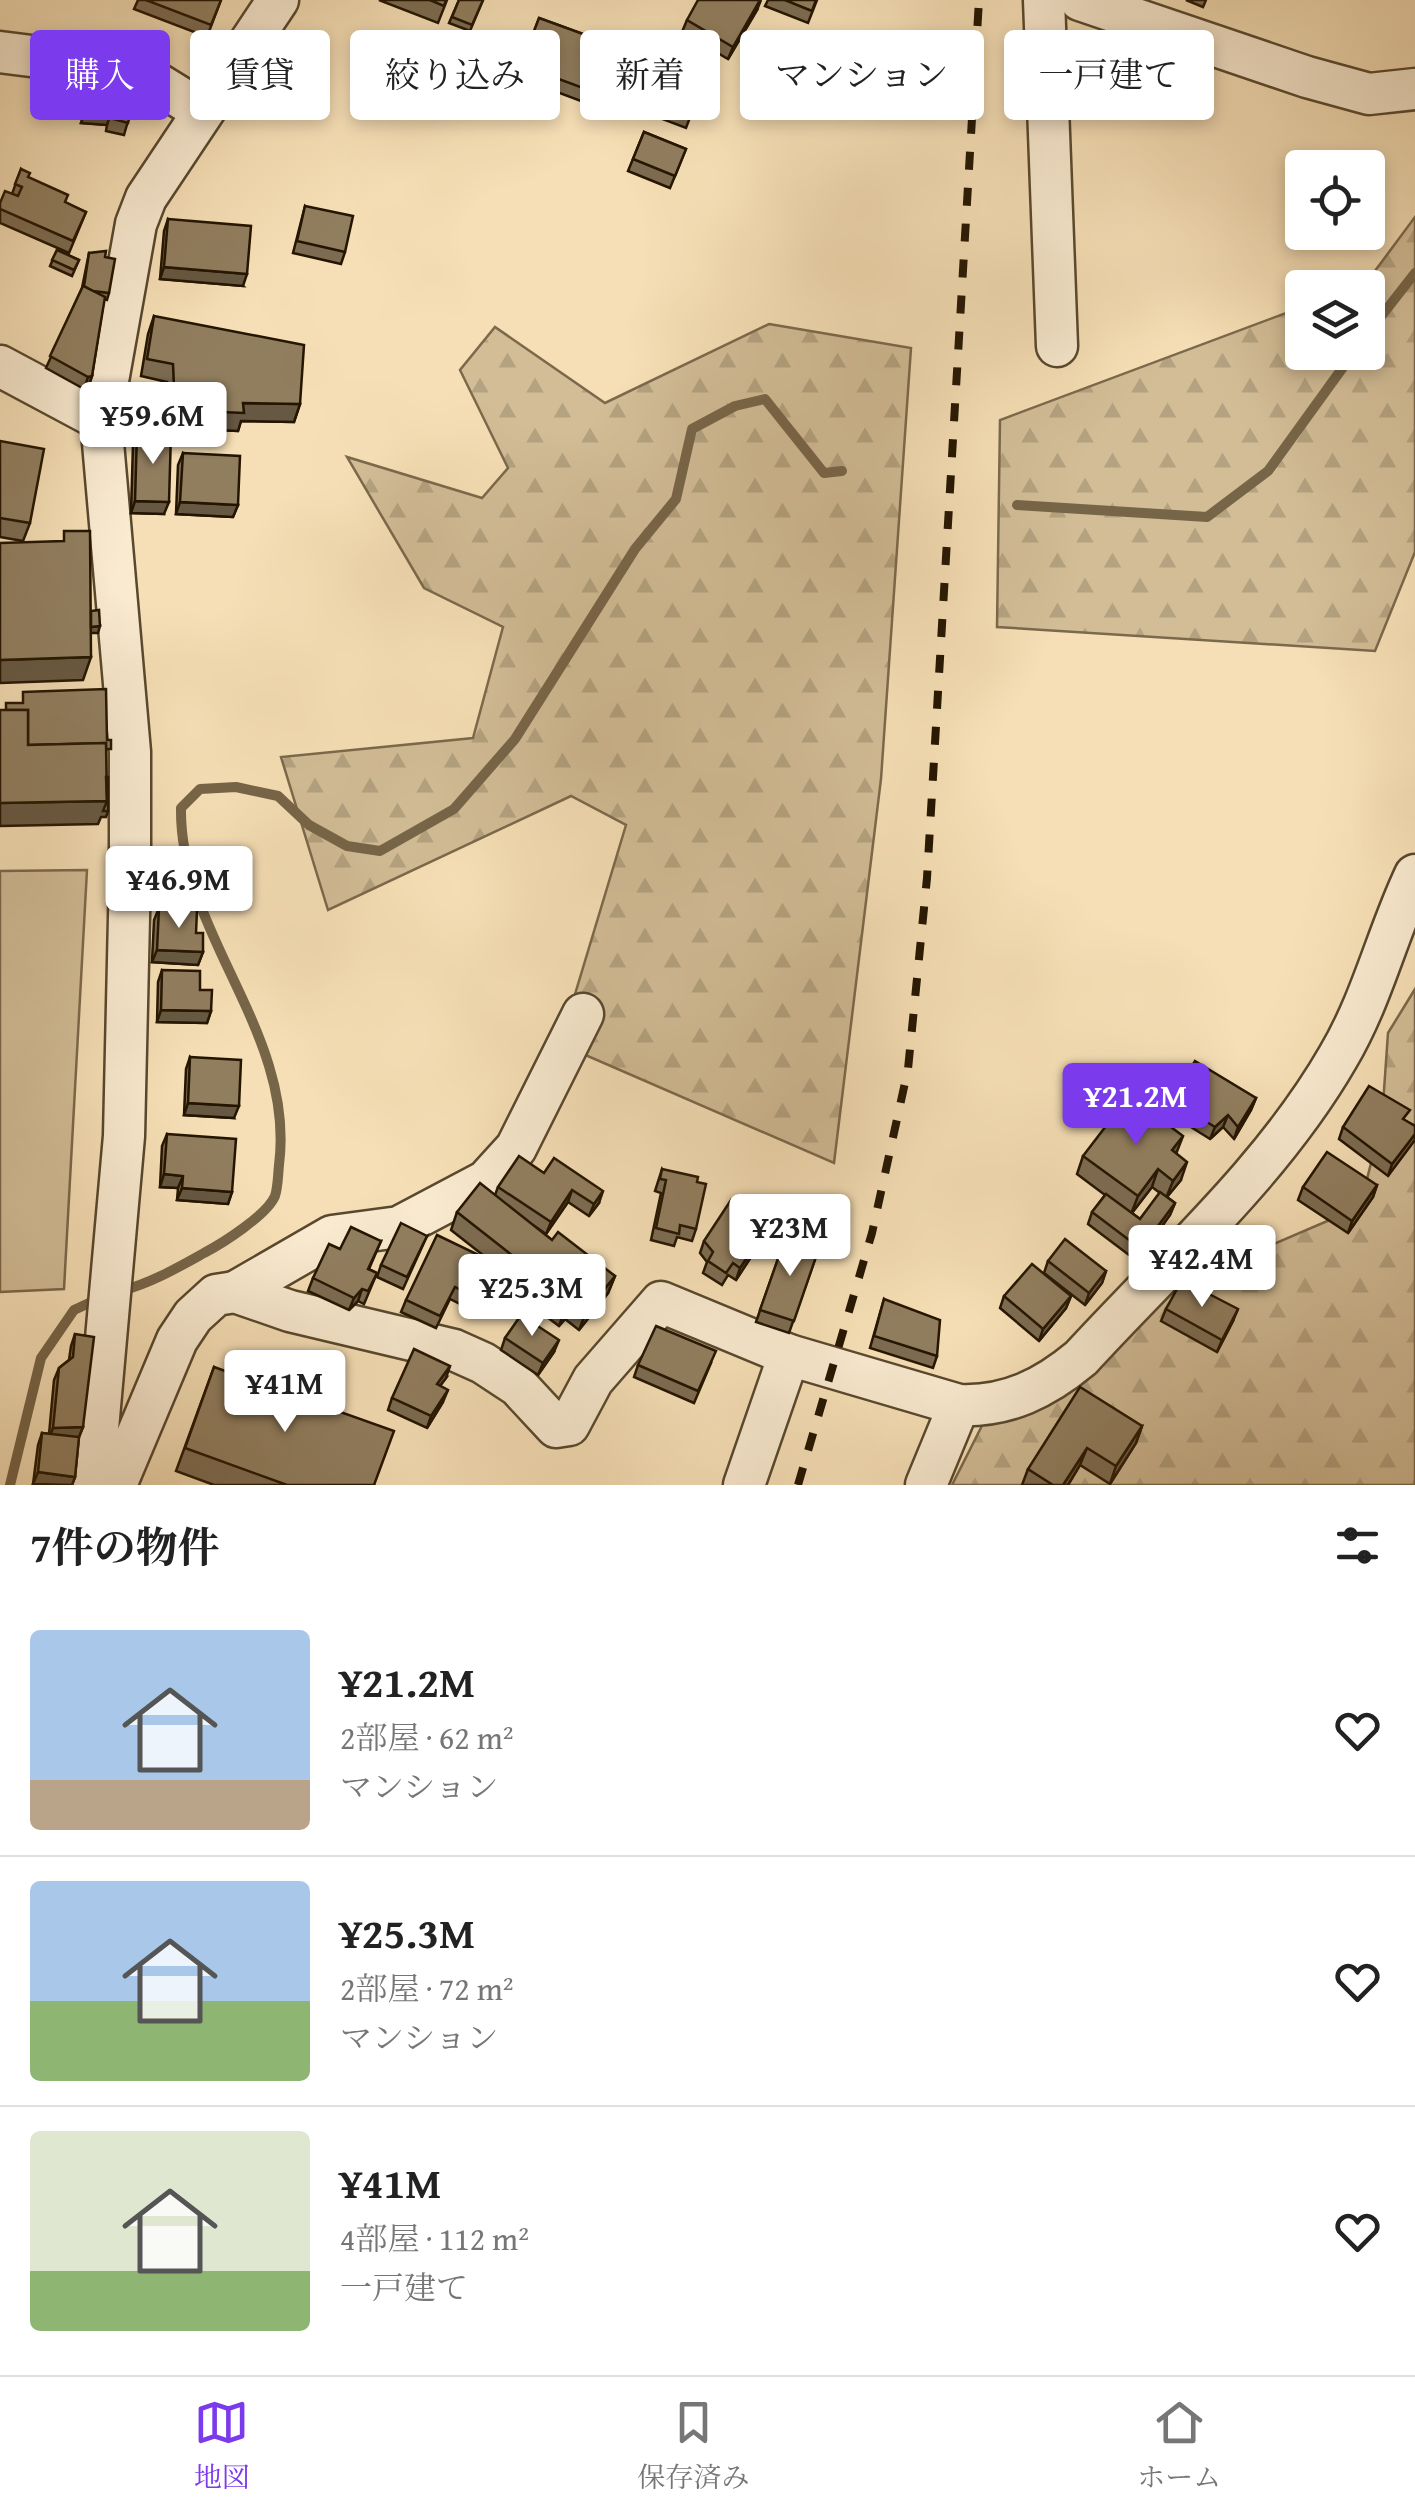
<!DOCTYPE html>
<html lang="ja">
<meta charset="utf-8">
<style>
:root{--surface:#fff;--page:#f2f2f2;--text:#222;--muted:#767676;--line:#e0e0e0;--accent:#7c3aed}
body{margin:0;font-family:"Gentium Book Plus","Noto Serif JP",serif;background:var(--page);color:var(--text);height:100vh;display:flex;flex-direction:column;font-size:38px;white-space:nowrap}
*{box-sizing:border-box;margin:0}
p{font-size:32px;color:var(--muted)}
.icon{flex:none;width:55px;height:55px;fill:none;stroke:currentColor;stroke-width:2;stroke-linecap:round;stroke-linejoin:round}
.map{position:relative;height:1485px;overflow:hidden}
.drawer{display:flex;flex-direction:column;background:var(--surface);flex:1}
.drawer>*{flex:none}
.top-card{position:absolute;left:30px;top:30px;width:1355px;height:90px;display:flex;gap:20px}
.buttons{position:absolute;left:1285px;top:150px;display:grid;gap:20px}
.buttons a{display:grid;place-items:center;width:100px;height:100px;border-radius:10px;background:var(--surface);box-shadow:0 5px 15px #0003;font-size:50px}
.price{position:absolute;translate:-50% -85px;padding:0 22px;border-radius:10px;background:#fff;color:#222;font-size:32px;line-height:65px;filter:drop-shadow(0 2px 5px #0008)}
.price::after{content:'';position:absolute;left:50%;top:60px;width:30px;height:22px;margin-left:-15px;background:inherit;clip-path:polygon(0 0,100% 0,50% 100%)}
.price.on{background:var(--accent);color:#fff}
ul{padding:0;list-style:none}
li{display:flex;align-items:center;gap:30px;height:250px;padding:0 30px}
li+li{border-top:2px solid var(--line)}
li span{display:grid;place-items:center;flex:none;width:280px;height:200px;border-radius:10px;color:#555}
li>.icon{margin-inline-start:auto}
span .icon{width:120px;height:120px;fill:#fffc;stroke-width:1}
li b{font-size:42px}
h2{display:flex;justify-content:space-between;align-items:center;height:120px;padding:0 30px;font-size:42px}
.pill{padding:0 35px;border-radius:10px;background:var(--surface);box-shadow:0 5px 15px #0003;font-size:35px;line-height:90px}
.pill.on{background:var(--accent);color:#fff}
.tabs{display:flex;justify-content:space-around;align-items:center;height:140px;border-top:2px solid var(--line);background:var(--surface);font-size:28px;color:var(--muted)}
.tabs a{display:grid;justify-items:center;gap:5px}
.tabs .on{color:var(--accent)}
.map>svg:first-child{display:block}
</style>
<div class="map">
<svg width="1415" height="1485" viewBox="0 0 1415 1485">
<defs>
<pattern id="forest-firs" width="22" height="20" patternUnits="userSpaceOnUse" patternTransform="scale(2.5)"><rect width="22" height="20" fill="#d2bd97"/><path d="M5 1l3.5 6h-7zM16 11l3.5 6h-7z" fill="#b4a280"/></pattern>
</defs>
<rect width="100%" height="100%" fill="#f6dfb6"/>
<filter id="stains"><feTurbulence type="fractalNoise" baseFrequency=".002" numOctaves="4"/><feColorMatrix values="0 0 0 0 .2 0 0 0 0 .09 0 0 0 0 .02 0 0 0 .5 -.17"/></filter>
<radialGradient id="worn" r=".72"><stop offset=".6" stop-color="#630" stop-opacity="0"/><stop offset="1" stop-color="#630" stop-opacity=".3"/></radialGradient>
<g fill="url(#forest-firs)" stroke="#7b694c" stroke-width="2.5">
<polygon points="1415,217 1415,552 1375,651 997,627 1000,420 1302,307 1302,352 1368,352 1368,288 1354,287 1366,283"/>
<polygon points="769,324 911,348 881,779 834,1163 560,1044 626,825 571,796 328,910 281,757 473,738 503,627 424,588 347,457 482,498 508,468 460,370 495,327 605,403"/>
<polygon points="1415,989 1415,1485 952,1485 993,1404 1085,1357 1188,1281 1360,1207 1382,1119 1388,1033"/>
</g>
<polygon fill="#d2bd97" stroke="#7b694c" stroke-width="2.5" points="87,870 64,1289 0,1292 0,871"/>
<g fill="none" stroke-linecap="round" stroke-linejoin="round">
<g stroke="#776548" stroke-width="10">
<polyline points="1368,333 1415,273"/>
<polyline points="1017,505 1207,517 1268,471 1354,352"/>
<path d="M121,1291C151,1283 177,1268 204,1253C223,1243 267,1215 275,1196C278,1187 278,1174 279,1165C296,1033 179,934 181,808L200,789L236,787L278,796L309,825L347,846L380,851L454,809L515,739L635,549L676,499L692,429L735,406L765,399L824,473L842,471"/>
<polyline points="10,1485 41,1358 74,1310 100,1298"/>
</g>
<defs>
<g id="street">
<polyline points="1044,0 1057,346"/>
<polyline points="1080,0 1307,77 1369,94 1415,89"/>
<polyline points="0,52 134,69 202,111"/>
<polyline points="0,366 101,420"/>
<polyline points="235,1292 332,1236 399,1227 486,1181 516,1148 583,1014"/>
<polyline points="93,1485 124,1136 130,873 130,752 101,420 136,224 146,198 278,0"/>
<polyline points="116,1485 177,1340 193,1316 216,1295 235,1292 290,1311 454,1350 483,1363 518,1386 556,1427 569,1425 593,1380 661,1302 789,1355"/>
<path d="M744,1485L789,1355L959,1405C1008,1407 1045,1388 1081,1358C1169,1262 1273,1170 1338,1057C1372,1000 1387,934 1415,875"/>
<polyline points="926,1485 959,1405"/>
</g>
</defs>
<use href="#street" stroke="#58482e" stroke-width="45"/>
<use href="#street" stroke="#f9ead0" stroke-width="40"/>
<polyline stroke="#241501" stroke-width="8" stroke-dasharray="18 18" stroke-linecap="butt" points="798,1485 872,1233 908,1069 927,878 979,0"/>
</g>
<g fill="#7d6c52" stroke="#241501" stroke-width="2.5" fill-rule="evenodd">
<polygon points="138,0 221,0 207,37 134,9"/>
<polygon points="379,0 447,0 438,23"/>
<polygon points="459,0 483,0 470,31 449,23"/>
<polygon points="768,0 817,0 808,23 765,6"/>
<polygon points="1186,0 1206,0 1203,7"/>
<polygon points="757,10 728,59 682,32 687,20"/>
<polygon points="539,18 616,46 594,106 517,77"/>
<polygon points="667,33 709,50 695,87 701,89 686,128 644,112 658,75 652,73"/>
<polygon points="412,38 471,61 451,111 393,88"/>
<polygon points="87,68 142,103 137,115 130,114 124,135 106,131 107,125 81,123 83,116 74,115"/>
<polygon points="64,70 70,85 68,91 58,88"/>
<polygon points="644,132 686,149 670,188 628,171"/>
<polygon points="21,169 28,177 65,203 86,212 69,253 0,223 0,203 12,194"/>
<polygon points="305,206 345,252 341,264 293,253"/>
<polygon points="168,219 243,286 160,279 164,231"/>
<polygon points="57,250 79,260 72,276 50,266"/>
<polygon points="89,253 105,257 109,293 107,300 104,299 92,376 88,388 84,389 46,368 82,288"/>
<polygon points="154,316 300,404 294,422 241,421 238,431 169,428 167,382 141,376 148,334"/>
<polygon points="137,431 164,514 131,513 133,444"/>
<polygon points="0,441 30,523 23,541 0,537"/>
<polygon points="183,453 238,505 233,517 176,514 178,465"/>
<polygon points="153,867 168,905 150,904 151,874"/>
<polygon points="159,908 196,933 203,952 198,965 152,962 154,920"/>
<polygon points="162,970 200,990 211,1011 207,1023 157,1022 158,982"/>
<polygon points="190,1057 234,1118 184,1115 186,1069"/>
<polygon points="1256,1098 1251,1110 1234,1139 1223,1127 1210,1139 1167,1112 1171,1100"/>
<polygon points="1406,1121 1415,1126 1388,1176 1339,1139 1343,1127"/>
<polygon points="167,1134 232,1192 228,1204 177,1200 178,1188 160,1187 162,1146"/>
<path d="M1176,1154L1181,1180L1167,1197L1175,1203L1170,1215L1137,1261L1088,1224L1092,1212L1105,1195L1077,1174L1083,1156ZM1152,1187L1160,1193L1140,1219L1132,1213Z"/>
<polygon points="662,1169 696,1229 692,1241 677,1237 674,1246 651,1240 661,1193 655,1191"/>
<polygon points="544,1173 599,1203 589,1216 568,1202 546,1234 533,1225 552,1240 615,1276 608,1293 579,1330 565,1319 559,1326 543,1314 536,1321 512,1301 516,1281 451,1230 457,1212 495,1195 498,1187"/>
<polygon points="1377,1185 1373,1197 1348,1233 1298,1200 1303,1187"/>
<polygon points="769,1225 764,1237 736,1280 728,1275 722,1285 703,1273 707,1262 700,1253 704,1241"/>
<polygon points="427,1236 403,1289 377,1277 381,1265"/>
<polygon points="786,1236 819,1248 789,1333 756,1322"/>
<polygon points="381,1241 369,1269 377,1273 364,1304 358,1301 349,1310 308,1291 313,1278 340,1249"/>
<polygon points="1048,1261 1106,1271 1102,1283 1085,1305 1044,1273"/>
<polygon points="481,1270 464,1306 450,1299 436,1328 401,1312 406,1300"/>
<polygon points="1004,1296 1071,1296 1066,1308 1039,1341 1000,1308"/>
<polygon points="884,1299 937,1356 933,1368 870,1348"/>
<polygon points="1166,1309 1233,1321 1217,1352 1161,1321"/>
<polygon points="75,1334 83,1427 79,1437 75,1477 72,1485 33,1484 38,1445 42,1433 49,1434 54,1380 59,1368 69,1360 71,1346"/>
<polygon points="505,1338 554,1352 538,1375 501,1350"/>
<polygon points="711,1363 694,1403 634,1377 638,1365"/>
<polygon points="214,1367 374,1485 214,1485 176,1471"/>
<polygon points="446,1378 440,1386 443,1402 427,1428 388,1410 392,1398"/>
<polygon points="1142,1426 1136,1443 1110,1484 1080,1465 1068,1485 1022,1485 1028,1469"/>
</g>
<g fill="#665842" stroke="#241501" stroke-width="2.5">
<polygon points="761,0 757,10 728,59 733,47"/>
<polygon points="86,111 111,113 107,125 81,123"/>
<polygon points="164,267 247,274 243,286 160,279"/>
<polygon points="92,376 88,388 84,389 88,377"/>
<polygon points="243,403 300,404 294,422 241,421 238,431 169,428 175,410"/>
<polygon points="135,501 169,502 164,514 131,513"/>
<polygon points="180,502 238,505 233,517 176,514"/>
<polygon points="100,626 98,633 86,633 88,627"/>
<polygon points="91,657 83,680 0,683 0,660"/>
<polygon points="107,801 108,811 106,817 101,817 98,824 0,826 0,803"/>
<polygon points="152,898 170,899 168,905 150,904"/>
<polygon points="157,950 203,952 198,965 152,962"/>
<polygon points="161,1010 211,1011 207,1023 157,1022"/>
<polygon points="1256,1098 1251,1110 1234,1139 1238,1127"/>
<polygon points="188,1103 239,1106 234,1118 184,1115"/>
<polygon points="1228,1115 1223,1127 1210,1139 1215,1127"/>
<polygon points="1415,1134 1415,1140 1388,1176 1392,1164"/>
<polygon points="1183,1136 1176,1154 1172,1150"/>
<polygon points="1187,1162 1181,1180 1166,1198 1173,1181"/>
<polygon points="1158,1169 1152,1187 1131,1214 1138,1196"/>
<polygon points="164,1174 183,1176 178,1188 160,1187"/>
<polygon points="1377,1185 1373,1197 1348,1233 1352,1221"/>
<polygon points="182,1188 232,1192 228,1204 177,1200"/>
<polygon points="572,1190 568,1202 546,1234 551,1222"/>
<polygon points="603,1191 599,1203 589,1216 594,1204"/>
<polygon points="1175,1203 1170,1215 1137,1261 1141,1249"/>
<polygon points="769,1225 764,1237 736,1280 740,1268"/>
<polygon points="1106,1271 1102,1283 1085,1305 1089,1293"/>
<polygon points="615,1276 608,1293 579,1330 586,1312"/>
<polygon points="362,1289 358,1301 349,1310 354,1298"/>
<polygon points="549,1296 543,1314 536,1321 543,1304"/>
<polygon points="1071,1296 1066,1308 1039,1341 1043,1329"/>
<polygon points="571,1301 565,1319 559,1326 565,1309"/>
<polygon points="1238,1309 1233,1321 1217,1352 1222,1340"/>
<polygon points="559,1340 554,1352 538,1375 543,1363"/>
<polygon points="450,1366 446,1378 432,1396 437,1384"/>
<polygon points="448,1390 443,1402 427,1428 431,1416"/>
<polygon points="1142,1426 1136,1443 1110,1484 1116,1466"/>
<polygon points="83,1427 78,1439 48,1441 53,1428"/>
<polygon points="1087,1448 1080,1465 1068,1485 1063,1485"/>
<polygon points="38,1472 75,1477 72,1485 33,1484"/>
</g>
<g fill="#917e5f" stroke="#241501" stroke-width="2.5">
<polygon points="146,0 221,0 211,25"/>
<polygon points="430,0 446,0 444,6"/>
<polygon points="459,0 483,0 472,25 452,17"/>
<polygon points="698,0 760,0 733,47 687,20"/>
<polygon points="785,0 816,0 812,11"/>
<polygon points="539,18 616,46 599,94 521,65"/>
<polygon points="667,33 709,50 698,77 656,61"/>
<polygon points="412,38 471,61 456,99 397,76"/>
<polygon points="87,68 147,82 142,103 133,101 128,123 110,118 111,113 86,111 87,104 79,103"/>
<polygon points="64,70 73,72 70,85 60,82"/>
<polygon points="659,72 701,89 690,116 648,100"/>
<polygon points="644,132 686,149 675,176 633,159"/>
<polygon points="21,169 30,173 28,177 68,195 65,202 86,212 73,241 0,209 0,203 5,191 18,196 22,187 15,184"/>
<polygon points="305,206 353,216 345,252 297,241"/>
<polygon points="168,219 251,226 247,274 164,267"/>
<polygon points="57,250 79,260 74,270 52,260"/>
<polygon points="106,251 105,257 115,259 109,293 93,291 84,286 89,253"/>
<polygon points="83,286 105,297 92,376 88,377 50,356"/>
<polygon points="154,316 304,345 300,404 243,403 244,413 175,410 173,364 147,359"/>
<polygon points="137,431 171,433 169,502 135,501"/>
<polygon points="0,441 44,449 30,523 0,518"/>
<polygon points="183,453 240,456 238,505 180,502"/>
<polygon points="64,531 90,531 91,657 0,660 0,543 64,541"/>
<polygon points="99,610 100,626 91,627 91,611"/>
<polygon points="106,689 107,740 111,740 111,749 106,749 106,743 28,745 28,710 6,710 6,703 23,703 23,692"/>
<polygon points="0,710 28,710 28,745 106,743 107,801 0,803"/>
<polygon points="106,777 108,777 108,811 103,811 107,801"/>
<polygon points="153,867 171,868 170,899 152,898"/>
<polygon points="159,908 197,910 196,933 203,933 203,952 157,950"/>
<polygon points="162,970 200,971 200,990 212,990 211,1011 161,1010"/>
<polygon points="190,1057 241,1060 239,1106 188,1103"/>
<polygon points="1195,1061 1256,1098 1238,1127 1228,1115 1215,1127 1171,1100"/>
<polygon points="1369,1086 1410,1110 1403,1119 1415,1126 1415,1134 1392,1164 1343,1127"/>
<polygon points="1129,1096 1183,1136 1172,1150 1187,1162 1173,1181 1158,1169 1138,1196 1083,1156"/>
<polygon points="167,1134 236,1139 232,1192 182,1188 183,1176 164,1174"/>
<polygon points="1327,1152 1377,1185 1352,1221 1303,1187"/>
<polygon points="519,1156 544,1173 554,1158 603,1191 594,1204 572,1190 551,1222 498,1187"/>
<polygon points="662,1169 698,1177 697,1182 706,1184 696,1229 680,1225 679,1234 656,1228 666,1180 660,1179"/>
<polygon points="480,1183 552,1240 558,1232 615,1276 586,1312 571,1301 565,1309 549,1296 543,1304 518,1284 522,1263 457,1212"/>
<polygon points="1160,1192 1175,1203 1141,1249 1092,1212 1106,1194 1140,1219"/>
<polygon points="731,1200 769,1225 740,1268 733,1263 726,1273 708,1261 713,1252 704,1241"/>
<polygon points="401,1223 427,1236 407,1277 381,1265"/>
<polygon points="351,1227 381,1241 368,1269 377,1273 368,1291 362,1289 354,1298 313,1278 329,1244 340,1249"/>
<polygon points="437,1235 485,1258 468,1294 455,1287 440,1316 406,1300"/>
<polygon points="786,1236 819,1248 794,1321 760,1310"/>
<polygon points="1065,1239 1106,1271 1089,1293 1048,1261"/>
<polygon points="1032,1264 1071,1296 1043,1329 1004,1296"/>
<polygon points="1182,1280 1238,1309 1222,1340 1166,1309"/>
<polygon points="884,1299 940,1320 937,1356 874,1336"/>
<polygon points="521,1315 559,1340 543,1363 505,1338"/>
<polygon points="656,1326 716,1351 698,1391 638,1365"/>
<polygon points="75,1334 94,1337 83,1427 53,1428 59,1368 73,1357"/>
<polygon points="414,1349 450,1366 437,1384 448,1390 431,1416 392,1398"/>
<polygon points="214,1367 394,1431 374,1485 287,1485 185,1448"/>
<polygon points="1080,1387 1142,1426 1116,1466 1087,1448 1063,1485 1053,1485 1028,1469"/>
<polygon points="42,1433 79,1437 75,1477 38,1472"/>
</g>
<rect width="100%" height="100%" filter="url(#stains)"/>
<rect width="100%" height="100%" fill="url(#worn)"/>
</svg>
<div class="buttons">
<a><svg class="icon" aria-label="locate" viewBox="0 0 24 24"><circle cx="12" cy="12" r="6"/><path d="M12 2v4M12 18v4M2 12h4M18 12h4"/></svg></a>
<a><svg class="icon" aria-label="layers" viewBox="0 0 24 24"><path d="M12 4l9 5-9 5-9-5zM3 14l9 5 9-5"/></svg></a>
</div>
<b class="price" style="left:153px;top:467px">¥59.6M</b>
<b class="price" style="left:179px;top:931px">¥46.9M</b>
<b class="price on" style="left:1136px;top:1148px">¥21.2M</b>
<b class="price" style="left:790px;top:1279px">¥23M</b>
<b class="price" style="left:1202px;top:1310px">¥42.4M</b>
<b class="price" style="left:532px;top:1339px">¥25.3M</b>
<b class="price" style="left:285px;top:1435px">¥41M</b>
<div class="top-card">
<a class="pill on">購入</a>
<a class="pill">賃貸</a>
<a class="pill">絞り込み</a>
<a class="pill">新着</a>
<a class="pill">マンション</a>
<a class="pill">一戸建て</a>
</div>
</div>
<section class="drawer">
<h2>7件の物件<svg class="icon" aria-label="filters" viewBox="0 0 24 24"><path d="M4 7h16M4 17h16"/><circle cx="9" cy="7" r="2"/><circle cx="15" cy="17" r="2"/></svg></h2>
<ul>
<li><span style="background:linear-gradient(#a9c7e8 75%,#b9a48a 0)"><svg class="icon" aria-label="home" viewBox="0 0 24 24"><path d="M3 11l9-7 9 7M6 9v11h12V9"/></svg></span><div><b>¥21.2M</b><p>2部屋 · 62 m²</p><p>マンション</p></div><svg class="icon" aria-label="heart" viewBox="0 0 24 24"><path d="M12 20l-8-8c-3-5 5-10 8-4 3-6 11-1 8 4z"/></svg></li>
<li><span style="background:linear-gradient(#a9c7e8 60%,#8fb573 0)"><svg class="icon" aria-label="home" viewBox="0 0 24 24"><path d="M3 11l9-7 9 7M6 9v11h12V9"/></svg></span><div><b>¥25.3M</b><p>2部屋 · 72 m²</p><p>マンション</p></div><svg class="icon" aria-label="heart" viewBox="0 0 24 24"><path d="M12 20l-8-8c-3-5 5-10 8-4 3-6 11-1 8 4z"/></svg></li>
<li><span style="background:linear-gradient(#dfe7d0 70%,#8fb573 0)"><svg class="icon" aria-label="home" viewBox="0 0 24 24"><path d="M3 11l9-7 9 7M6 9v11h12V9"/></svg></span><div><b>¥41M</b><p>4部屋 · 112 m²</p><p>一戸建て</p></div><svg class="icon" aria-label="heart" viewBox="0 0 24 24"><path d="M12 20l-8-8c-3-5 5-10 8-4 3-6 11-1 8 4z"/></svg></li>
</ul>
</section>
<nav class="tabs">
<a class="on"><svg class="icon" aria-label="map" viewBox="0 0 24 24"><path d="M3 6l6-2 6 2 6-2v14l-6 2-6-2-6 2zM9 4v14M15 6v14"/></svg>地図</a>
<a><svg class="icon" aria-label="saved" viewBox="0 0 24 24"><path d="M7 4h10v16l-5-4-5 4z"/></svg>保存済み</a>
<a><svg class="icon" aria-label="home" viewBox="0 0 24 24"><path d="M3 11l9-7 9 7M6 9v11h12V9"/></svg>ホーム</a>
</nav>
